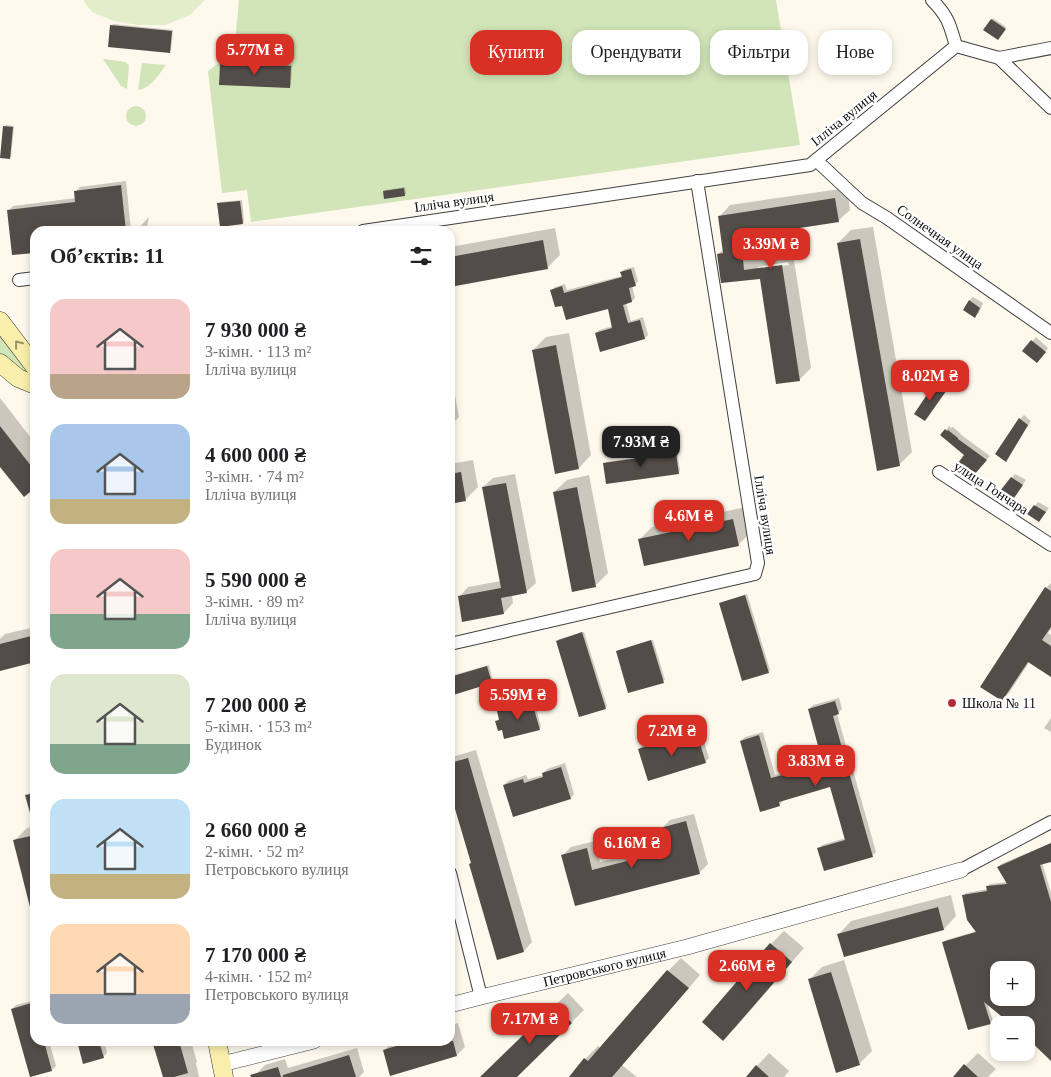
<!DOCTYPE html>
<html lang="uk">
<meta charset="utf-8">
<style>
:root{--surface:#fff;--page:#f6f6f6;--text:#202124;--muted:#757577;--accent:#d93025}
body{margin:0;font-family:Georgia,serif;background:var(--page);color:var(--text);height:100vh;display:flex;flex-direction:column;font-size:19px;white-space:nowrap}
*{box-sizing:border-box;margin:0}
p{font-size:16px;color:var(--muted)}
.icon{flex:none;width:28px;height:28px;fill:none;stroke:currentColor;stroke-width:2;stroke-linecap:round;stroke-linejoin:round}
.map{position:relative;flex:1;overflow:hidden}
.panel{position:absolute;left:30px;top:226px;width:425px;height:820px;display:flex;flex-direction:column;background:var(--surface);border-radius:15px;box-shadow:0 2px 8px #0003}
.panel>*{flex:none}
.top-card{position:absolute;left:470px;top:30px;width:475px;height:45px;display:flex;gap:10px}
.buttons{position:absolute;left:990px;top:961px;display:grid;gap:10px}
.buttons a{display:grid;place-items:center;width:45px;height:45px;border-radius:10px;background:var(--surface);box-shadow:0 2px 8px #0003;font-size:25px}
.price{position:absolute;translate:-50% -42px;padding:0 11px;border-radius:10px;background:var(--accent);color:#fff;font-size:16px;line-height:32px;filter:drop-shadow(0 1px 2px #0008)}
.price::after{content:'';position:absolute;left:50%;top:30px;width:15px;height:11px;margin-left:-8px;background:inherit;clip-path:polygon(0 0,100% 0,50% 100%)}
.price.active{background:#222;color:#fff}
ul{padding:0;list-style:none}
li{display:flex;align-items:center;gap:15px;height:125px;padding:0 20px}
li span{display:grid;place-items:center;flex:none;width:140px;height:100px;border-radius:15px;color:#555}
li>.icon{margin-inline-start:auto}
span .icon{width:60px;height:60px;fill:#fffc;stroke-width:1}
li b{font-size:21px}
h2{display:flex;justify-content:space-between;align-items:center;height:60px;padding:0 20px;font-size:21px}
.tag{padding:0 18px;border-radius:15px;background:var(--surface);box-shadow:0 2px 8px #0003;font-size:18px;line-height:45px}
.tag.active{background:var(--accent);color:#fff}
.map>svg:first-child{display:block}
</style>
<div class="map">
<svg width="1051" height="1077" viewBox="0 0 1051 1077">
<rect width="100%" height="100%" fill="#fef9ec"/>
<g fill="#d1e5b8">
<polygon points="239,0 776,0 800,145 251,222 247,190 222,193 208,71 234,52"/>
<polygon points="105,59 125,62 129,65 127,89 121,86 103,59"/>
<path d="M142,63L166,65C159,74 151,88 138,90Z"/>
<circle cx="136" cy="116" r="10"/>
<polygon points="0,330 30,370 35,384 0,356"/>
</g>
<polygon fill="#e2edc9" points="83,0 205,0 190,15 165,25 138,25 114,21 92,12"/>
<g fill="#0003" fill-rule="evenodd">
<polygon points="993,18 1006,27 999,37 985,29"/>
<polygon points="113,24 173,30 171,50 170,52 112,26"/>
<polygon points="223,62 292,65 291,85 289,87 222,64"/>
<polygon points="6,125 14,126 11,157 9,158 4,127"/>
<polygon points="126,181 131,231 35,231 35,251 8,211 13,206 76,198 75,192 80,187"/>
<polygon points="405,187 406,194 404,195 384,191 386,190"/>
<path d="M847,188L850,210L838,221L753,234L755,260L793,254L811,368L799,380L761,277L723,281L718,254L724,249L719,217L730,205ZM788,262L789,265L758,269V267Z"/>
<polygon points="242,200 244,221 243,223 219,204 220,202"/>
<polygon points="149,217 146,231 136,231 147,219"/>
<polygon points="873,227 912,452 899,465 838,243 851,230"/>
<polygon points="555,228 560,255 547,268 450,285 450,247"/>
<polygon points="634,267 638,281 635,285 632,285 635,298 632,301 626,303 631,321 643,317 648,335 645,338 601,351 596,333 599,330 613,326 608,308 562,304 552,290 555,287 565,284 567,290 622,276 621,272 625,269"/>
<polygon points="973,297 983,303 979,313 975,316 965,309 970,300"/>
<polygon points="569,333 591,455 579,468 533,350 546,337"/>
<polygon points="1036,337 1048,348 1041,358 1024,351"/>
<polygon points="935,386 949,386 926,418 933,387"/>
<polygon points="454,390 459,417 450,426 450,391"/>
<polygon points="0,398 35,443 35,487 0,465"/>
<polygon points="1024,415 1031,421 1009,456 1020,419"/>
<polygon points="949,426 951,428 953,427 961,434 960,434 990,456 978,469 946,430"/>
<polygon points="677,452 680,471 678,473 605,464 606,462"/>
<polygon points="473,460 478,487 465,500 450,502 450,464"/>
<polygon points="515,474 536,583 526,592 512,595 513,603 504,613 459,597 468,587 501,581 483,487 493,478"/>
<polygon points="1015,474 1026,480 1015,496 1012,478"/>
<polygon points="589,475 608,573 595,586 554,492 567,480"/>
<polygon points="1038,502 1049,508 1043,516 1035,506"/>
<polygon points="746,507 751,532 739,544 645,565 639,540 652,527"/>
<polygon points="1051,583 1051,629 1048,633 1051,635 1051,675 1030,661 1009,693 1002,700 1046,588"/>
<polygon points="747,594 770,670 768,672 720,604 722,602"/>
<polygon points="35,627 35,660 0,669 0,639 5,634"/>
<polygon points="584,632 607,706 605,708 557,641 559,639"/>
<polygon points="653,640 665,680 663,681 617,651 619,650"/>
<polygon points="489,665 493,681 492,682 450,694 450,676"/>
<polygon points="839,698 842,709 837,714 876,852 872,856 819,849 822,845 846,838 831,786 783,799 783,801 779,805 741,741 745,737 763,732 775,775 824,761 809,709 813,705"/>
<polygon points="534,701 541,727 539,729 503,729 497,721 500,719 498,711 500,710"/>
<polygon points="1051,718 1051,732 1044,728"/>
<polygon points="700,728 709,758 705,762 639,749 643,745 661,740 662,744 678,739 678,737 682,733"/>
<polygon points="476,750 532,942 524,951 498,958 450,788 450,759 452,757"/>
<polygon points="565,763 574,794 571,798 514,815 504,785 508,781 526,775 528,779 544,775 543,773 547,769"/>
<polygon points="35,787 35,818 27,796"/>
<polygon points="694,814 708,864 699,873 576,905 563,855 571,847 595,841 600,862 666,845 661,829 670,820"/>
<polygon points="35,826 35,923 14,841 27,828"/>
<path d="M1051,843V860L1042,863L1051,892V1059L1026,1025H1014L987,1003L993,1020L990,1023L943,943L946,940L977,931L964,896L966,893L988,889L987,887L990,884L1008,882L999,867L1001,864ZM999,970H1026V998H999Z"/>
<polygon points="951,895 956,916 944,929 844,956 839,934 851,921"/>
<polygon points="784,931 804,948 736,1027 723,1039 703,1022 771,944"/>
<polygon points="681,958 700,975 622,1065 637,1077 571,1077 585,1059 598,1046 601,1048 668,971"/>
<polygon points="844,960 872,1051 859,1064 809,980 822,967"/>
<polygon points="568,993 584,1010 571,1023 515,1077 481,1077"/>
<polygon points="35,1000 35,1041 49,1041 56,1066 52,1070 12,1009 16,1005"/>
<polygon points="458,1023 465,1047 457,1055 384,1051 392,1042 395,1041 450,1041 450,1025"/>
<polygon points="78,1041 104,1041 107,1053 103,1057"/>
<polygon points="154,1041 191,1041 197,1062 196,1063 199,1077 164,1077"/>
<polygon points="357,1048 364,1072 359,1077 258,1077 257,1073 265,1065 285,1059 288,1068"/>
<polygon points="769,1053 789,1071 784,1077 747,1077"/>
<polygon points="978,1053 996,1069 988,1077 954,1077"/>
</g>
<g fill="#534d49" fill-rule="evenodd">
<polygon points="991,19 1006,29 998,40 983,30"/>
<polygon points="110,25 172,31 170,53 108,47"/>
<polygon points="220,63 291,66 290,88 219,85"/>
<polygon points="3,126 13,127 10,159 0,158"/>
<polygon points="121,185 126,231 35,231 35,253 12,255 7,210 75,202 74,191"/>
<polygon points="404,188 405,196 384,199 383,191"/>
<polygon points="835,198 839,222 741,237 744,270 782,265 800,381 776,384 760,279 721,283 717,254 723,253 718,216"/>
<polygon points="240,201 243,224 220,227 217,203"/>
<polygon points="860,239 900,466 877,471 837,243"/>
<polygon points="543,240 548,269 450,287 450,257"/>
<polygon points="631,269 636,286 629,288 632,302 623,305 628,323 640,320 645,339 600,352 595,333 612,328 608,309 566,320 562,306 555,307 550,290 562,286 564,293 622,277 620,272"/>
<polygon points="969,300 980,308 975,318 963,310"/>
<polygon points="1031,340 1046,352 1037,363 1022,351"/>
<polygon points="556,345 579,469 555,474 532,350"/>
<polygon points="932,387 949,387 925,421 914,414"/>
<polygon points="1019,418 1028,425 1006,462 995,454"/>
<polygon points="0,426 35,471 35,488 24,497 0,467"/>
<polygon points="945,429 947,431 948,430 958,438 958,439 987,460 974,475 958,463 964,455 940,435"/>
<polygon points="676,453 679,474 606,484 603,463"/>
<polygon points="461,472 466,501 450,504 450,474"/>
<polygon points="1011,477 1023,485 1012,501 1000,491"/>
<polygon points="506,483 527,593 501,598 504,614 462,622 458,596 501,588 482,487"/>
<polygon points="577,487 596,587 572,592 553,492"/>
<polygon points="1034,505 1046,512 1039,522 1027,514"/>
<polygon points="733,519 739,546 644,566 638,539"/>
<polygon points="1045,587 1051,591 1051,627 1042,640 1051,646 1051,677 1028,662 1002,701 980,687"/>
<polygon points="745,595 769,673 742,681 719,603"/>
<polygon points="582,632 606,709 579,717 556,641"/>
<polygon points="35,635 35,662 0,671 0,644"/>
<polygon points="651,640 664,683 628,693 616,651"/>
<polygon points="487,666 492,683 450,696 450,677"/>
<polygon points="835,701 839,714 833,716 873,857 824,871 817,848 845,840 830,787 779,802 780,806 760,812 740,741 759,735 771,778 823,764 808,709"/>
<polygon points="532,702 540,730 504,739 502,730 498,731 495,721 499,720 497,711"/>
<polygon points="696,731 706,763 648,781 638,749 657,743 659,747 678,741 677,737"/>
<polygon points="468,758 524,952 497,960 469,864 471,863 450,792 450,763"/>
<polygon points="561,767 571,799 513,817 503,785 523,779 524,783 543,777 542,773"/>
<polygon points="35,793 35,820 32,820 25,795"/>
<polygon points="686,821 700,874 575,906 561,855 587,848 592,870 666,851 660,828"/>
<polygon points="35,835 35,915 32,915 13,840"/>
<path d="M1051,843V862L1040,865L1051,902V1061L1026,1037V1025H1012L984,1002L991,1024L968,1030L942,942L976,932L967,920L962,895L987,891L986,886L1007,884L997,867ZM999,970H1026V998H999Z"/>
<polygon points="938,907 944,930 844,957 837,934"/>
<polygon points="770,943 792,962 723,1041 702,1022"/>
<polygon points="667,970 689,988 612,1077 569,1077 584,1058 588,1061"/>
<polygon points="831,972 860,1065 836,1073 808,979"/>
<polygon points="35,1002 35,1041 44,1041 52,1071 30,1077 11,1009"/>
<polygon points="554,1005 572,1023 517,1077 480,1077"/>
<polygon points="77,1041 99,1041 104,1058 83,1064"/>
<polygon points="152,1041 179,1041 188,1073 174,1077 163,1077"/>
<polygon points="413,1041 453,1041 457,1056 390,1076 383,1050"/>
<polygon points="349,1055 356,1077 283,1077 283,1075"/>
<polygon points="964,1064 978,1077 953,1077"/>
<polygon points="756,1065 769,1077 746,1077"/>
<polygon points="278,1067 281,1077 251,1077 250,1075"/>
</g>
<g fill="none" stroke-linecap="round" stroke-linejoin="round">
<defs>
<g id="minor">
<path d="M932,0C948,16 950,25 956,46"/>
<polyline points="999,58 1051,108"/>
<polyline points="816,160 862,203 887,218 1051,333"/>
<polyline points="363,231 810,165 956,46 999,58 1051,48"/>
<polyline points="19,280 35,278"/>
<polyline points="939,472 1051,545"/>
<polyline points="450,644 755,574 758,563 697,181"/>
<polyline points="961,870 1051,822"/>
<polyline points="450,873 481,997"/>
</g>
<g id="tertiary">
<path id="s1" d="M450,1005L481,997L687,947L961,870"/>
<polyline points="222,1064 314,1041"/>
</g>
<g id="secondary">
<polyline points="0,321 35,367"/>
<polyline points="0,363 18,378 35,385"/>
<polyline points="217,1041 224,1077"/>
</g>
</defs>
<use href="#minor" stroke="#3f3f3f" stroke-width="14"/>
<use href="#tertiary" stroke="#3f3f3f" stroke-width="16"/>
<use href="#secondary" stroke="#2e2e2e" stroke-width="19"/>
<use href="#minor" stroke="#fff" stroke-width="12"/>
<use href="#tertiary" stroke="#fff" stroke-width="15"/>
<use href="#secondary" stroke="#f9eeab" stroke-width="18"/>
</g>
<defs><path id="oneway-chevron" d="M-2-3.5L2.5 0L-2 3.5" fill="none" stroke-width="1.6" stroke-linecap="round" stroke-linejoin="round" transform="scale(1.25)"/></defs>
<use stroke="#9a946b" href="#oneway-chevron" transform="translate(18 344) rotate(-128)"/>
<circle fill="#b12e39" stroke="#fff" stroke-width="2" cx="952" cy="703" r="5"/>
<g text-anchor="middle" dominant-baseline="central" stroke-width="5" stroke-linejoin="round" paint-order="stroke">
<g font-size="14" fill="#0c0c0c" stroke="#fff">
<text transform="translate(844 118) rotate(-39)">Ілліча вулиця</text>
<text transform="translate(454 202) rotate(-8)">Ілліча вулиця</text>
<text transform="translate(940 237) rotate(35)">Солнечная улица</text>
<text transform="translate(991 488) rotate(33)">улица Гончара</text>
<text transform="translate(765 515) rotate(81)">Ілліча вулиця</text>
<text stroke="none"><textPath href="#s1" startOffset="159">Петровського вулиця</textPath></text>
</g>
<g font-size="14" fill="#0c0c0c" stroke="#fff" text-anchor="start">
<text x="962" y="703">Школа № 11</text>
</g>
</g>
</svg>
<div class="buttons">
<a>+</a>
<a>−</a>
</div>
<b class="price" style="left:255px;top:76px">5.77M ₴</b>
<b class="price" style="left:771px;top:270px">3.39M ₴</b>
<b class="price" style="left:930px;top:402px">8.02M ₴</b>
<b class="price active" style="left:641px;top:468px">7.93M ₴</b>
<b class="price" style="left:689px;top:542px">4.6M ₴</b>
<b class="price" style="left:518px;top:721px">5.59M ₴</b>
<b class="price" style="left:672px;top:757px">7.2M ₴</b>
<b class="price" style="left:816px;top:787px">3.83M ₴</b>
<b class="price" style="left:632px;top:869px">6.16M ₴</b>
<b class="price" style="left:747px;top:992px">2.66M ₴</b>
<b class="price" style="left:530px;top:1045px">7.17M ₴</b>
<div class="top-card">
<a class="tag active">Купити</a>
<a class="tag">Орендувати</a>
<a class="tag">Фільтри</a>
<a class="tag">Нове</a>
</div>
<section class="panel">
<h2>Об’єктів: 11<svg class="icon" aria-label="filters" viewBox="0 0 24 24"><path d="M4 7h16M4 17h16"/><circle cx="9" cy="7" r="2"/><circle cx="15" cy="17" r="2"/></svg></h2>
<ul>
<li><span style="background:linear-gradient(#f6c9c9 75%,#b9a48a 0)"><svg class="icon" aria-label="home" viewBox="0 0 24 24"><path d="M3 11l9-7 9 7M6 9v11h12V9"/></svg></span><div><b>7 930 000 ₴</b><p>3-кімн. · 113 m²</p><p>Ілліча вулиця</p></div></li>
<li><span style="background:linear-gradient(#a9c7e8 75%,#c2b280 0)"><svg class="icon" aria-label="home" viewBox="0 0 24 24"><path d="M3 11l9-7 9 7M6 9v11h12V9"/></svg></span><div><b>4 600 000 ₴</b><p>3-кімн. · 74 m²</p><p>Ілліча вулиця</p></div></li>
<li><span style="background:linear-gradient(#f6c9c9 65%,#7fa58c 0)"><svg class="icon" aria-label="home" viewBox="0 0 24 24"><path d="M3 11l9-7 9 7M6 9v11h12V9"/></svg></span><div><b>5 590 000 ₴</b><p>3-кімн. · 89 m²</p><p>Ілліча вулиця</p></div></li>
<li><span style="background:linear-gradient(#dfe7d0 70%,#7fa58c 0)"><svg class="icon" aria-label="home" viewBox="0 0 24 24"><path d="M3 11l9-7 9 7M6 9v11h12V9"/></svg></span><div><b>7 200 000 ₴</b><p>5-кімн. · 153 m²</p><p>Будинок</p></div></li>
<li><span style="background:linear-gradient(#bfe0f5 75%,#c2b280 0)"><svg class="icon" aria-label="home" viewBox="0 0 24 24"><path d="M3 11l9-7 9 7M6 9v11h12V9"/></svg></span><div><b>2 660 000 ₴</b><p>2-кімн. · 52 m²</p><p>Петровського вулиця</p></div></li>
<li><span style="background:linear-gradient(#ffd9b3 70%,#9aa5b1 0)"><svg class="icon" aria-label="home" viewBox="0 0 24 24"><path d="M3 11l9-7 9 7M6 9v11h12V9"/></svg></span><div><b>7 170 000 ₴</b><p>4-кімн. · 152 m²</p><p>Петровського вулиця</p></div></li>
</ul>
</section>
</div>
